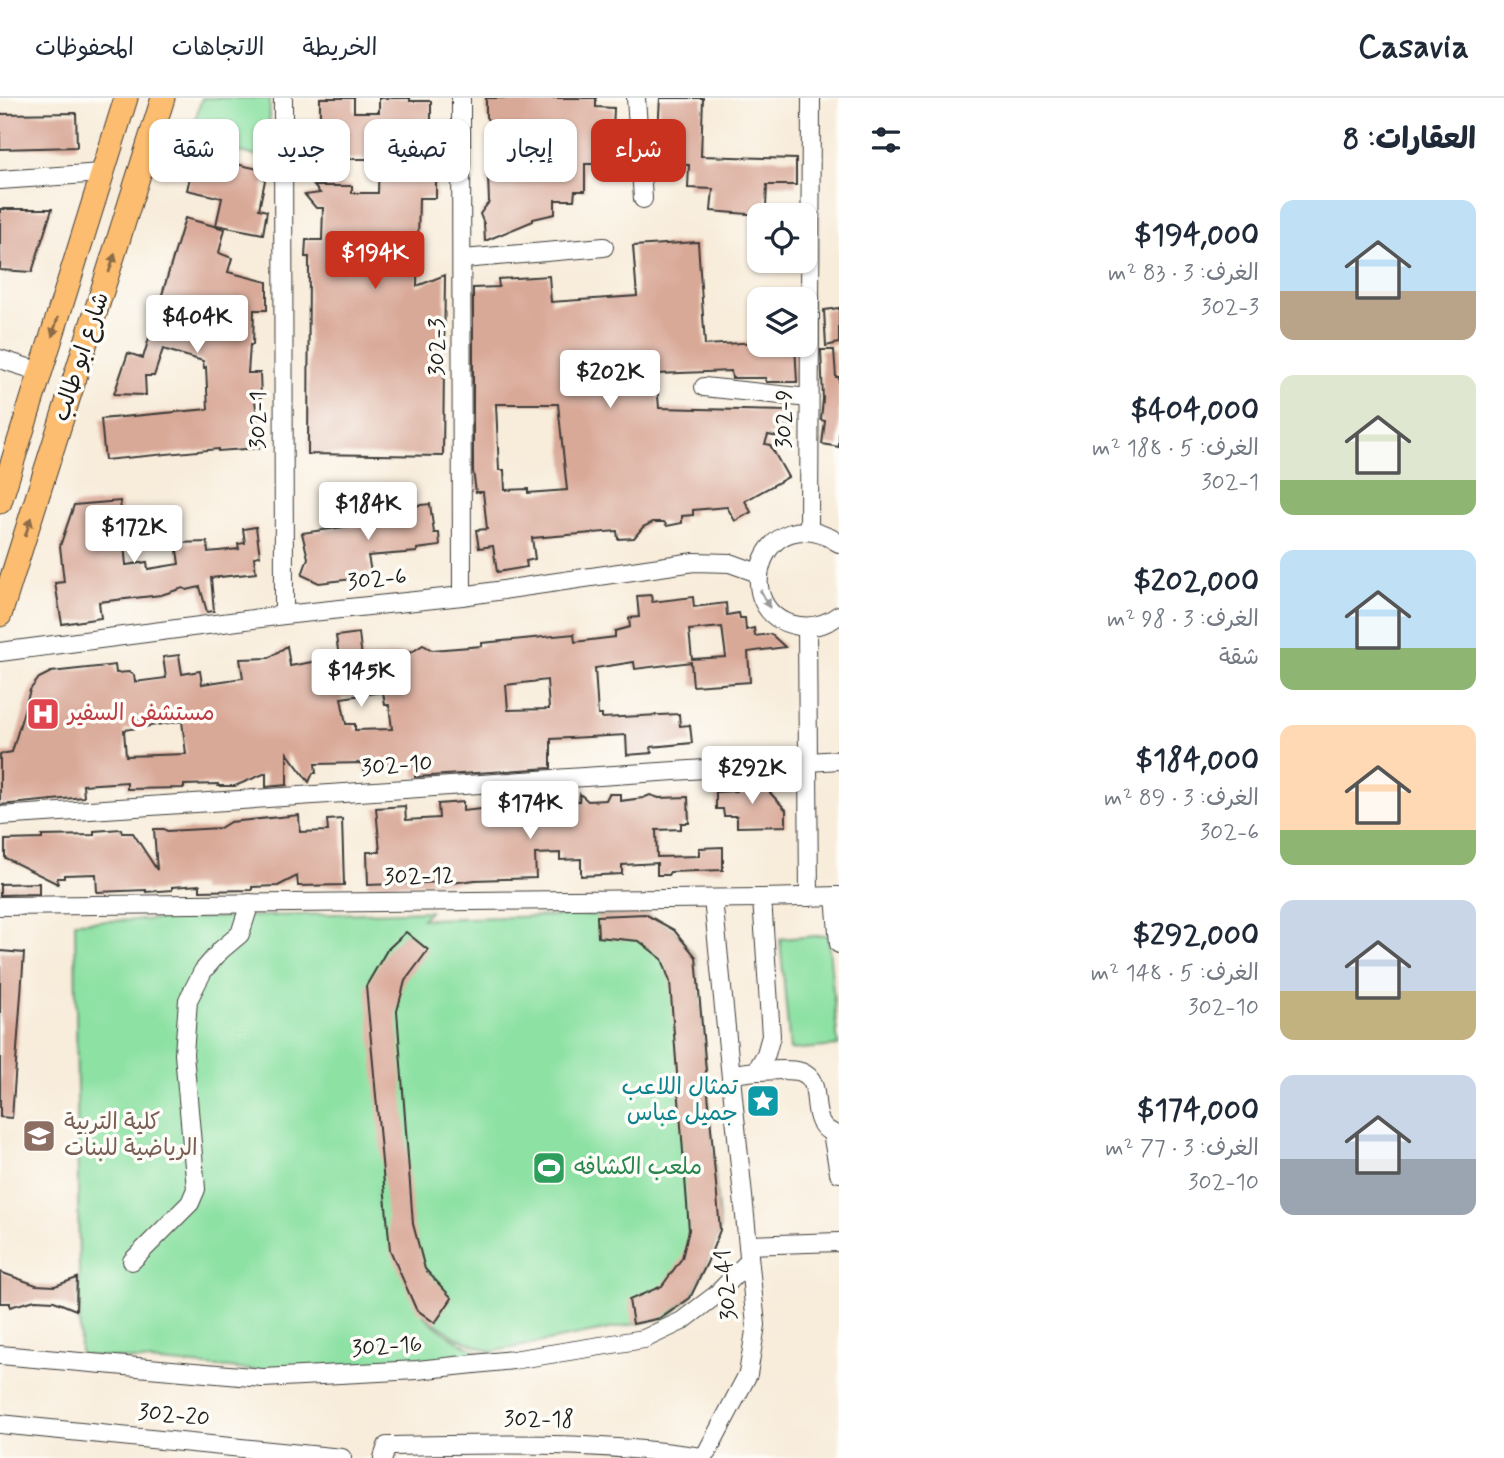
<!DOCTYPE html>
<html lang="ar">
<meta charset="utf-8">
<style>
:root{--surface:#fff;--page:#f6f6f7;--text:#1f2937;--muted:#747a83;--line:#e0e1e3;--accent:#c8321e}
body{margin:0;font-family:Mynerve,"Playpen Sans Arabic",sans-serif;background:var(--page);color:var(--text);direction:rtl;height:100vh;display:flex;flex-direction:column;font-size:26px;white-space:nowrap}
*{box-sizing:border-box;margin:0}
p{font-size:23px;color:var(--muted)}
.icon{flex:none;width:38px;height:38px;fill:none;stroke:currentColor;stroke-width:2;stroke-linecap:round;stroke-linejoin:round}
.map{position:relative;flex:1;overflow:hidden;direction:ltr}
.panel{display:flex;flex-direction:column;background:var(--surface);width:665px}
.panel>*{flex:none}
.top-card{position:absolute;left:21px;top:21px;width:665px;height:63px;direction:rtl;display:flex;gap:14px}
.tools{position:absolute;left:747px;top:105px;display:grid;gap:14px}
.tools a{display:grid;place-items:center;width:70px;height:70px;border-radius:14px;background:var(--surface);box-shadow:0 2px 5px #0004;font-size:35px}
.price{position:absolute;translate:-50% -60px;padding:0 16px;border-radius:7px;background:#fff;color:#222;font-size:23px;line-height:46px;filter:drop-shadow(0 2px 4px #0008)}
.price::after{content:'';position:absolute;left:50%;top:42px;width:21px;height:16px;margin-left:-10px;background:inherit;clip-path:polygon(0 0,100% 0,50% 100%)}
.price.selected{background:var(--accent);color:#fff}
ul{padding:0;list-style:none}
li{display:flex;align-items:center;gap:21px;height:175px;padding:0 28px}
li span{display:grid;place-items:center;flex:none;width:196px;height:140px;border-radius:14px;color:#555}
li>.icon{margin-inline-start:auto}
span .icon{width:84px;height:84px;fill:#fffc;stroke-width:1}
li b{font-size:30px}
h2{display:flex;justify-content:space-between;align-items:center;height:84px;padding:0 28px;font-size:30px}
.pill{padding:0 24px;border-radius:14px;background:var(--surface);box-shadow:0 2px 5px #0004;font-size:24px;line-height:63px}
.pill.selected{background:var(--accent);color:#fff}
header{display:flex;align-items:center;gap:42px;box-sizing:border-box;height:98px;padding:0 35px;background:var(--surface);border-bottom:2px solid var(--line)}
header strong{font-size:33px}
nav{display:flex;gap:38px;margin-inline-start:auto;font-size:24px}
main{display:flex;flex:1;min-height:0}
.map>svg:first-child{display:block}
</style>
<header>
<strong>Casavia</strong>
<nav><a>الخريطة</a><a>الاتجاهات</a><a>المحفوظات</a></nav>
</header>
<main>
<section class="panel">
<h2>العقارات: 8<svg class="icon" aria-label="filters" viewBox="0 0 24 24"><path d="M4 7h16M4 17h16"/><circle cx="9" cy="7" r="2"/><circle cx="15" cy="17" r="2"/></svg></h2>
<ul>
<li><span style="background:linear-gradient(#bfe0f5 65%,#b9a48a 0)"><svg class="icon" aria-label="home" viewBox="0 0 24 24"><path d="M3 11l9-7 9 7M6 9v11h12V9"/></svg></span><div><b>$194,000</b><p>الغرف: 3 · 83 m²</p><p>302-3</p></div></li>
<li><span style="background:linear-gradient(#dfe7d0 75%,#8fb573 0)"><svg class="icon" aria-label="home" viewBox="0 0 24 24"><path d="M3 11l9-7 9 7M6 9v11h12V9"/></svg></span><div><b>$404,000</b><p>الغرف: 5 · 188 m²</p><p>302-1</p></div></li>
<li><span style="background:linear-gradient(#bfe0f5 70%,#8fb573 0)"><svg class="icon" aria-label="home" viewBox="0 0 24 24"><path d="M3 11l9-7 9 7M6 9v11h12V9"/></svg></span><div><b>$202,000</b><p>الغرف: 3 · 98 m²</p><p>شقة</p></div></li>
<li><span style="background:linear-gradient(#ffd9b3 75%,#8fb573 0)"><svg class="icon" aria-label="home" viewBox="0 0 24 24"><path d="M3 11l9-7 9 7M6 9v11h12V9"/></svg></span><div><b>$184,000</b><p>الغرف: 3 · 89 m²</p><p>302-6</p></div></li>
<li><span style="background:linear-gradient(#c9d6e8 65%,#c2b280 0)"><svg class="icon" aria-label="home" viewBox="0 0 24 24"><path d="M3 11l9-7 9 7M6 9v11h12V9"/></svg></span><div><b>$292,000</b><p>الغرف: 5 · 148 m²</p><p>302-10</p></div></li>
<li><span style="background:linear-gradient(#c9d6e8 60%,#9aa5b1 0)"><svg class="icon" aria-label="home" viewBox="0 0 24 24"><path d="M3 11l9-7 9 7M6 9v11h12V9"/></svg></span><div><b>$174,000</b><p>الغرف: 3 · 77 m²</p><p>302-10</p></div></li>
</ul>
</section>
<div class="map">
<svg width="839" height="1360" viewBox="0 0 839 1360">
<rect width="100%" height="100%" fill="#fdfcf7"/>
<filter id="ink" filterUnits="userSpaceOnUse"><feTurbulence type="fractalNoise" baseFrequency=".0143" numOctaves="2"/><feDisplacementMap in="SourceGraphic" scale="14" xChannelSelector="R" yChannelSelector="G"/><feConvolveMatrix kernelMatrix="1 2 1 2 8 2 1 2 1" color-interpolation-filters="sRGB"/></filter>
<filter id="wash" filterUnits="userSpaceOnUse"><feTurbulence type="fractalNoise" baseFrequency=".00686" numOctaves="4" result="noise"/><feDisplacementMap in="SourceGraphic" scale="28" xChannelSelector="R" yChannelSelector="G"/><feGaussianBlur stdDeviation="1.57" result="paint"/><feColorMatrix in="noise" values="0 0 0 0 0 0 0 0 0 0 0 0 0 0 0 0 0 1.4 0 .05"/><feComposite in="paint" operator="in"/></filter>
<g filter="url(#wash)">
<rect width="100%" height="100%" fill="#f8ecda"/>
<g fill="#8ce1a3" stroke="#547e60" stroke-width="2">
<polygon points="202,0 270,0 269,60 188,44"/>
<path d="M430,813L422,821L645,816L674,832L696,859L720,1132L707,1165L690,1200L666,1220L491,1254L456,1239L423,1217C443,1236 465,1249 491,1259L274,1274L80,1257L75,824Z"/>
<polygon points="828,837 838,948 790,952 780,841"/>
</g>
<g id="blocks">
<g fill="#d9a998" fill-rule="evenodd">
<polygon points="320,0 354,0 354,14 379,14 379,0 410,0 410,3 431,3 431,55 447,55 447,74 436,74 436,100 419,100 417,188 445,177 443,358 308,356 309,159 305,159 306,142 322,142 323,110 316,110 305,97 320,95 314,88 352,88 352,95 378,95 379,61 322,61 322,45 307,45 307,31 320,27"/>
<polygon points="486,0 596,0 596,9 614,10 613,34 595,33 595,66 585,66 585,93 575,93 574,102 555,102 555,116 533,121 533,123 485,143 484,126 480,116 489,104 488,79 501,80 502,61 494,55 499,48 496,34 486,19"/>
<polygon points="660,0 703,0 701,58 796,61 796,87 767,87 766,109 760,109 760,117 711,113 713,91 688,90 689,67 656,66"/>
<polygon points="76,15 77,49 0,51 0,16"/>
<polygon points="195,57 267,73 259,111 267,113 263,136 216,127 222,100 187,92"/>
<polygon points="0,111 52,111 32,174 0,172"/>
<polygon points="185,120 225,131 219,155 232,160 228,174 267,184 267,212 254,212 253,247 250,247 248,275 260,275 261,300 255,300 257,325 261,325 262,342 259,342 259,350 218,353 218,351 105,362 101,321 208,311 206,269 204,270 203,263 163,251 154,278 145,278 146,297 114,296 128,255 143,260"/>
<path d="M698,144L705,247L760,244V247H795L797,284H766V280H732L731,273L656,276L659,310L788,313L790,341L768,337L765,346L770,347L788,379L745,403L751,414L735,423L727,409L693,412V417L682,418V425L667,428L664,424H653L643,429L634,440L618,441L617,433L532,440L535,461L526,463L527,469L497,474L493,448L479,450L476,432L487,431L483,394H476L473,373V190L499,189L498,181L549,178L551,204L637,198L633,148ZM496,306H558L567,392L528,395V391L505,392L504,372H499Z"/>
<polygon points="839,210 839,245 826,248 824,212"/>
<polygon points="821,252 834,252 836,279 839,279 839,349 822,346 825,323 821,322 823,301"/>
<polygon points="120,403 126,467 147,464 148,471 179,466 176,445 207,444 208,454 239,451 238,446 245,445 243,431 256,429 260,458 254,459 256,475 211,480 214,513 207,514 200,489 187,492 183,490 161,497 99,504 101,520 62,526 55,485 64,484 60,448 74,407"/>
<polygon points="430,406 434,435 439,435 440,448 417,451 417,454 368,458 371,474 357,476 352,481 319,485 302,477 308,460 302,435 365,426 363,416 372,416 375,412"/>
<path d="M651,497L652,504L693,499L694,509L726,505L727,517L739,515L740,520H745L746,532L754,530L755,538L771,536L785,549L748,554L750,584L693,588L691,564L635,571L634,564L595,570L598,617H602V620L679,616L680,628L690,627L692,645L651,649L652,655L627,657L626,637L551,641V670L415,679V668L363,672V665L315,666L316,675H313L309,684L287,655V687L266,689V675L235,688H218V686L184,687V690L127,691V684L83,687L84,699L0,707V656L12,654L30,592L39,580L51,574L115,567L116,575L129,574L134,577L135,584L166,580L163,559L179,557L182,576L200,573L202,586L243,580L240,561L269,560L287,548L290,568L339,559L336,538L359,535L362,560L412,554L423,547L432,552L482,548V545L574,536L575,544L615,539V533L630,529L629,520L639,519L637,498ZM722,529L726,559L692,561L689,532ZM547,582L549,611L508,612L506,587ZM383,594L385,607H389L392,631L355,632V626H346L341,600ZM182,623L186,656L126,658L124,632Z"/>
<polygon points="761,685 786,712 786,728 737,729 737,718 724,718 723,711 716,711 716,694 736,693 736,686"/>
<polygon points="580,696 588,703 606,702 609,696 620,696 620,703 643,700 650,697 659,700 688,699 689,725 681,725 681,731 656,732 657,759 699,758 699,750 723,749 723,772 670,774 668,777 657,777 657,765 622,767 622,776 581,778 581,761 560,762 560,755 535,756 536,780 475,782 444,786 444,784 368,787 367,754 380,754 376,710 405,708 406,722 439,720 438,706 463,704 463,713 491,710 493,718 558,715 558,704 579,703"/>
<polygon points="299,717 300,734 328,733 327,722 342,721 344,787 298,788 297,778 278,788 252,789 252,792 200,793 200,787 172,789 172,792 146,794 146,792 97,794 96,776 64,777 64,780 57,780 58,786 5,760 5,742 42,741 42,738 94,737 94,733 121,731 122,735 133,735 157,772 154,731 164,731 167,733 220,730 230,724"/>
<polygon points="39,785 39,796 0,797 0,786"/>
<polygon points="645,816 674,832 696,859 720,1132 707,1165 690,1200 661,1220 633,1226 629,1202 662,1188 682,1160 689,1132 670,884 662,861 639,843 598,839 597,818"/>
<polygon points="406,834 428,852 405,883 397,913 413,1126 425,1171 452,1200 435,1225 416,1211 390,1152 366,888 387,852"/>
<polygon points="0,853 24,855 12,1020 0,1019"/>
<polygon points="0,1174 36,1187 55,1188 77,1180 76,1212 54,1203 35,1202 10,1209 10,1205 0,1205"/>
</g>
</g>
</g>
<g filter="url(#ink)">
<use href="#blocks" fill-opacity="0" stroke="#3d3b38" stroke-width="2"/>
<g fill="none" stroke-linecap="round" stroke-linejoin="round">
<defs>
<g id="minor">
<polyline points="283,0 284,517"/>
<polyline points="461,0 462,498"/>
<polyline points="636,0 643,101"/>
<polyline points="0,82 102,75"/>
<polyline points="463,161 604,149"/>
<polyline points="0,261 41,274"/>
<polyline points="704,289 809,300"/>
<polyline points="809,432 811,0"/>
<path d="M839,445C762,395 725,517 799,528C814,530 827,526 839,517"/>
<polyline points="807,529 809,799"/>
<polyline points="0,554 284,517 462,498 694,464 730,465 758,475"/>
<polyline points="0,718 839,662"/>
<polyline points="835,798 839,846"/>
<polyline points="0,808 762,800 839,798"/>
<path d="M756,973C770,973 788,970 801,974C829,984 801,1028 839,1037"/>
<polyline points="732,976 756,973 766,956 771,938 762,800"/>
<polyline points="832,1035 839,1075"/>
<polyline points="748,1147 839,1144"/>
<polyline points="132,1163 190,1105 196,1091 184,956 188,902 203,873 221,852 240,836 250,805"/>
<polyline points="0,1257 263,1280 417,1272 513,1262 644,1241 682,1223 716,1197 749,1163"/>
<polyline points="0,1326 342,1360"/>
<path d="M383,1360L387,1348C493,1346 597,1343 702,1359"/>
<polyline points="701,1360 707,1354 748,1276 756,1227 713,801"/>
</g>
<g id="major">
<polyline points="0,404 126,0"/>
<polyline points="0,517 163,0"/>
</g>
</defs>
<use href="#minor" stroke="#3d3b38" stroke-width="20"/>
<use href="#major" stroke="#3d3b38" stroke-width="25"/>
<use href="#minor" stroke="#fff" stroke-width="18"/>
<use href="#major" stroke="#fcbd6f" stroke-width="23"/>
</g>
<defs><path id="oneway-solid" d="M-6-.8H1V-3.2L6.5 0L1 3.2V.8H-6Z" transform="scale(1.75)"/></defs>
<g fill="#8c6c46">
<use href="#oneway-solid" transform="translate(112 165) rotate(-72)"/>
<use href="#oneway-solid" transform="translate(55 229) rotate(107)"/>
<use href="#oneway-solid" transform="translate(28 429) rotate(-73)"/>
</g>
<use fill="#999" href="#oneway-solid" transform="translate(765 501) rotate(62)"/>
</g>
<defs>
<symbol id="hospital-square" viewBox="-11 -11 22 22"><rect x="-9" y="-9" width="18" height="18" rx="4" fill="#e0444e" stroke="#fdfcf7"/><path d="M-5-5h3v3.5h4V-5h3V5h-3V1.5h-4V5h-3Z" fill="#fff"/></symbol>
<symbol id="sight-square" viewBox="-11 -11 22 22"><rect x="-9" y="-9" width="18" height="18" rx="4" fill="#0f9aa8" stroke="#fdfcf7"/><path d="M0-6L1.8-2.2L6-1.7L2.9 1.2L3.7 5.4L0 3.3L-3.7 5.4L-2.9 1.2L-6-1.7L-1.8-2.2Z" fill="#fff"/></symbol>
<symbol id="university-square" viewBox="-11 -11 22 22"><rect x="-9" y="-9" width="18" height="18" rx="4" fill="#8d6e63" stroke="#fdfcf7"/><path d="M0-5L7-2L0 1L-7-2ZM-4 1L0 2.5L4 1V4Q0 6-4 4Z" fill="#fff"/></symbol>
<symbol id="stadium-square" viewBox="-11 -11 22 22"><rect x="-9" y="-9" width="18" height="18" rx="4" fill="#2e9e5b" stroke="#fdfcf7"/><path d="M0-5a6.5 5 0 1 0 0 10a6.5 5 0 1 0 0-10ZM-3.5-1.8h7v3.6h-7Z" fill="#fff"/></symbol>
</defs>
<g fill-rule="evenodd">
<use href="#hospital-square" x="24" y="597" width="38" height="38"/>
<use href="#sight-square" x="744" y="984" width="38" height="38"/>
<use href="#university-square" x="20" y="1019" width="38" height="38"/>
<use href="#stadium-square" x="530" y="1051" width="38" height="38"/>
</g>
<g text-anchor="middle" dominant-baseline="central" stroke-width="7" stroke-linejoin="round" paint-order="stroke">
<g font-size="23" fill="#1c1c1c" stroke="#fdfcf7">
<text transform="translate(438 249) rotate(-90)">302-3</text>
<text transform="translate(82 259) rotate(-72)">شارع ابو طالب</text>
<text transform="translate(785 321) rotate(-90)">302-9</text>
<text transform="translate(259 322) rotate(-90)">302-1</text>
<text transform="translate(377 482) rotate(-6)">302-6</text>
<text transform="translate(397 668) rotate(-4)">302-10</text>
<text transform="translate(419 779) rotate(-1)">302-12</text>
<text transform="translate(727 1187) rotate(-95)">302-41</text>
<text transform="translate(387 1249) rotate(-4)">302-16</text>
<text transform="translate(174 1318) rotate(6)">302-20</text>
<text x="539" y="1322">302-18</text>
</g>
<g font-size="23" fill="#be3a42" stroke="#fdfcf7" text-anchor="start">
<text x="68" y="616">مستشفى السفير</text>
</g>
<g font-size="23" fill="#0d838f" stroke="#fdfcf7" text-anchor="end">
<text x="738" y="990">تمثال اللاعب<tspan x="738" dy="26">جميل عباس</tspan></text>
</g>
<g font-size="23" fill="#785e54" stroke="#fdfcf7" text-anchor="start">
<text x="64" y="1025">كلية التربية<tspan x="64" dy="26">الرياضية للبنات</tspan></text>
</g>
<g font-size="23" fill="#27864d" stroke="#fdfcf7" text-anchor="start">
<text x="574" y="1070">ملعب الكشافه</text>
</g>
</g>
</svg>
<div class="tools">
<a><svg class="icon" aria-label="locate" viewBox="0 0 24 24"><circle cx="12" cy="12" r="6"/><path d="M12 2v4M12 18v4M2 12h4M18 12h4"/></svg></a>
<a><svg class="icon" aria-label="layers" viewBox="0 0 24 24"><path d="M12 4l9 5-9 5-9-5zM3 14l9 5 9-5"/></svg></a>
</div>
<b class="price selected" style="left:375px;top:193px">$194K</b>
<b class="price" style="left:197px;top:257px">$404K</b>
<b class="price" style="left:610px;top:312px">$202K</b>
<b class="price" style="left:368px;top:444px">$184K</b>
<b class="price" style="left:134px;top:467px">$172K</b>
<b class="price" style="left:361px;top:611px">$145K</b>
<b class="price" style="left:752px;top:708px">$292K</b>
<b class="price" style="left:530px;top:743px">$174K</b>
<div class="top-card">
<a class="pill selected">شراء</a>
<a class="pill">إيجار</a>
<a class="pill">تصفية</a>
<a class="pill">جديد</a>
<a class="pill">شقة</a>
</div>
</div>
</main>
